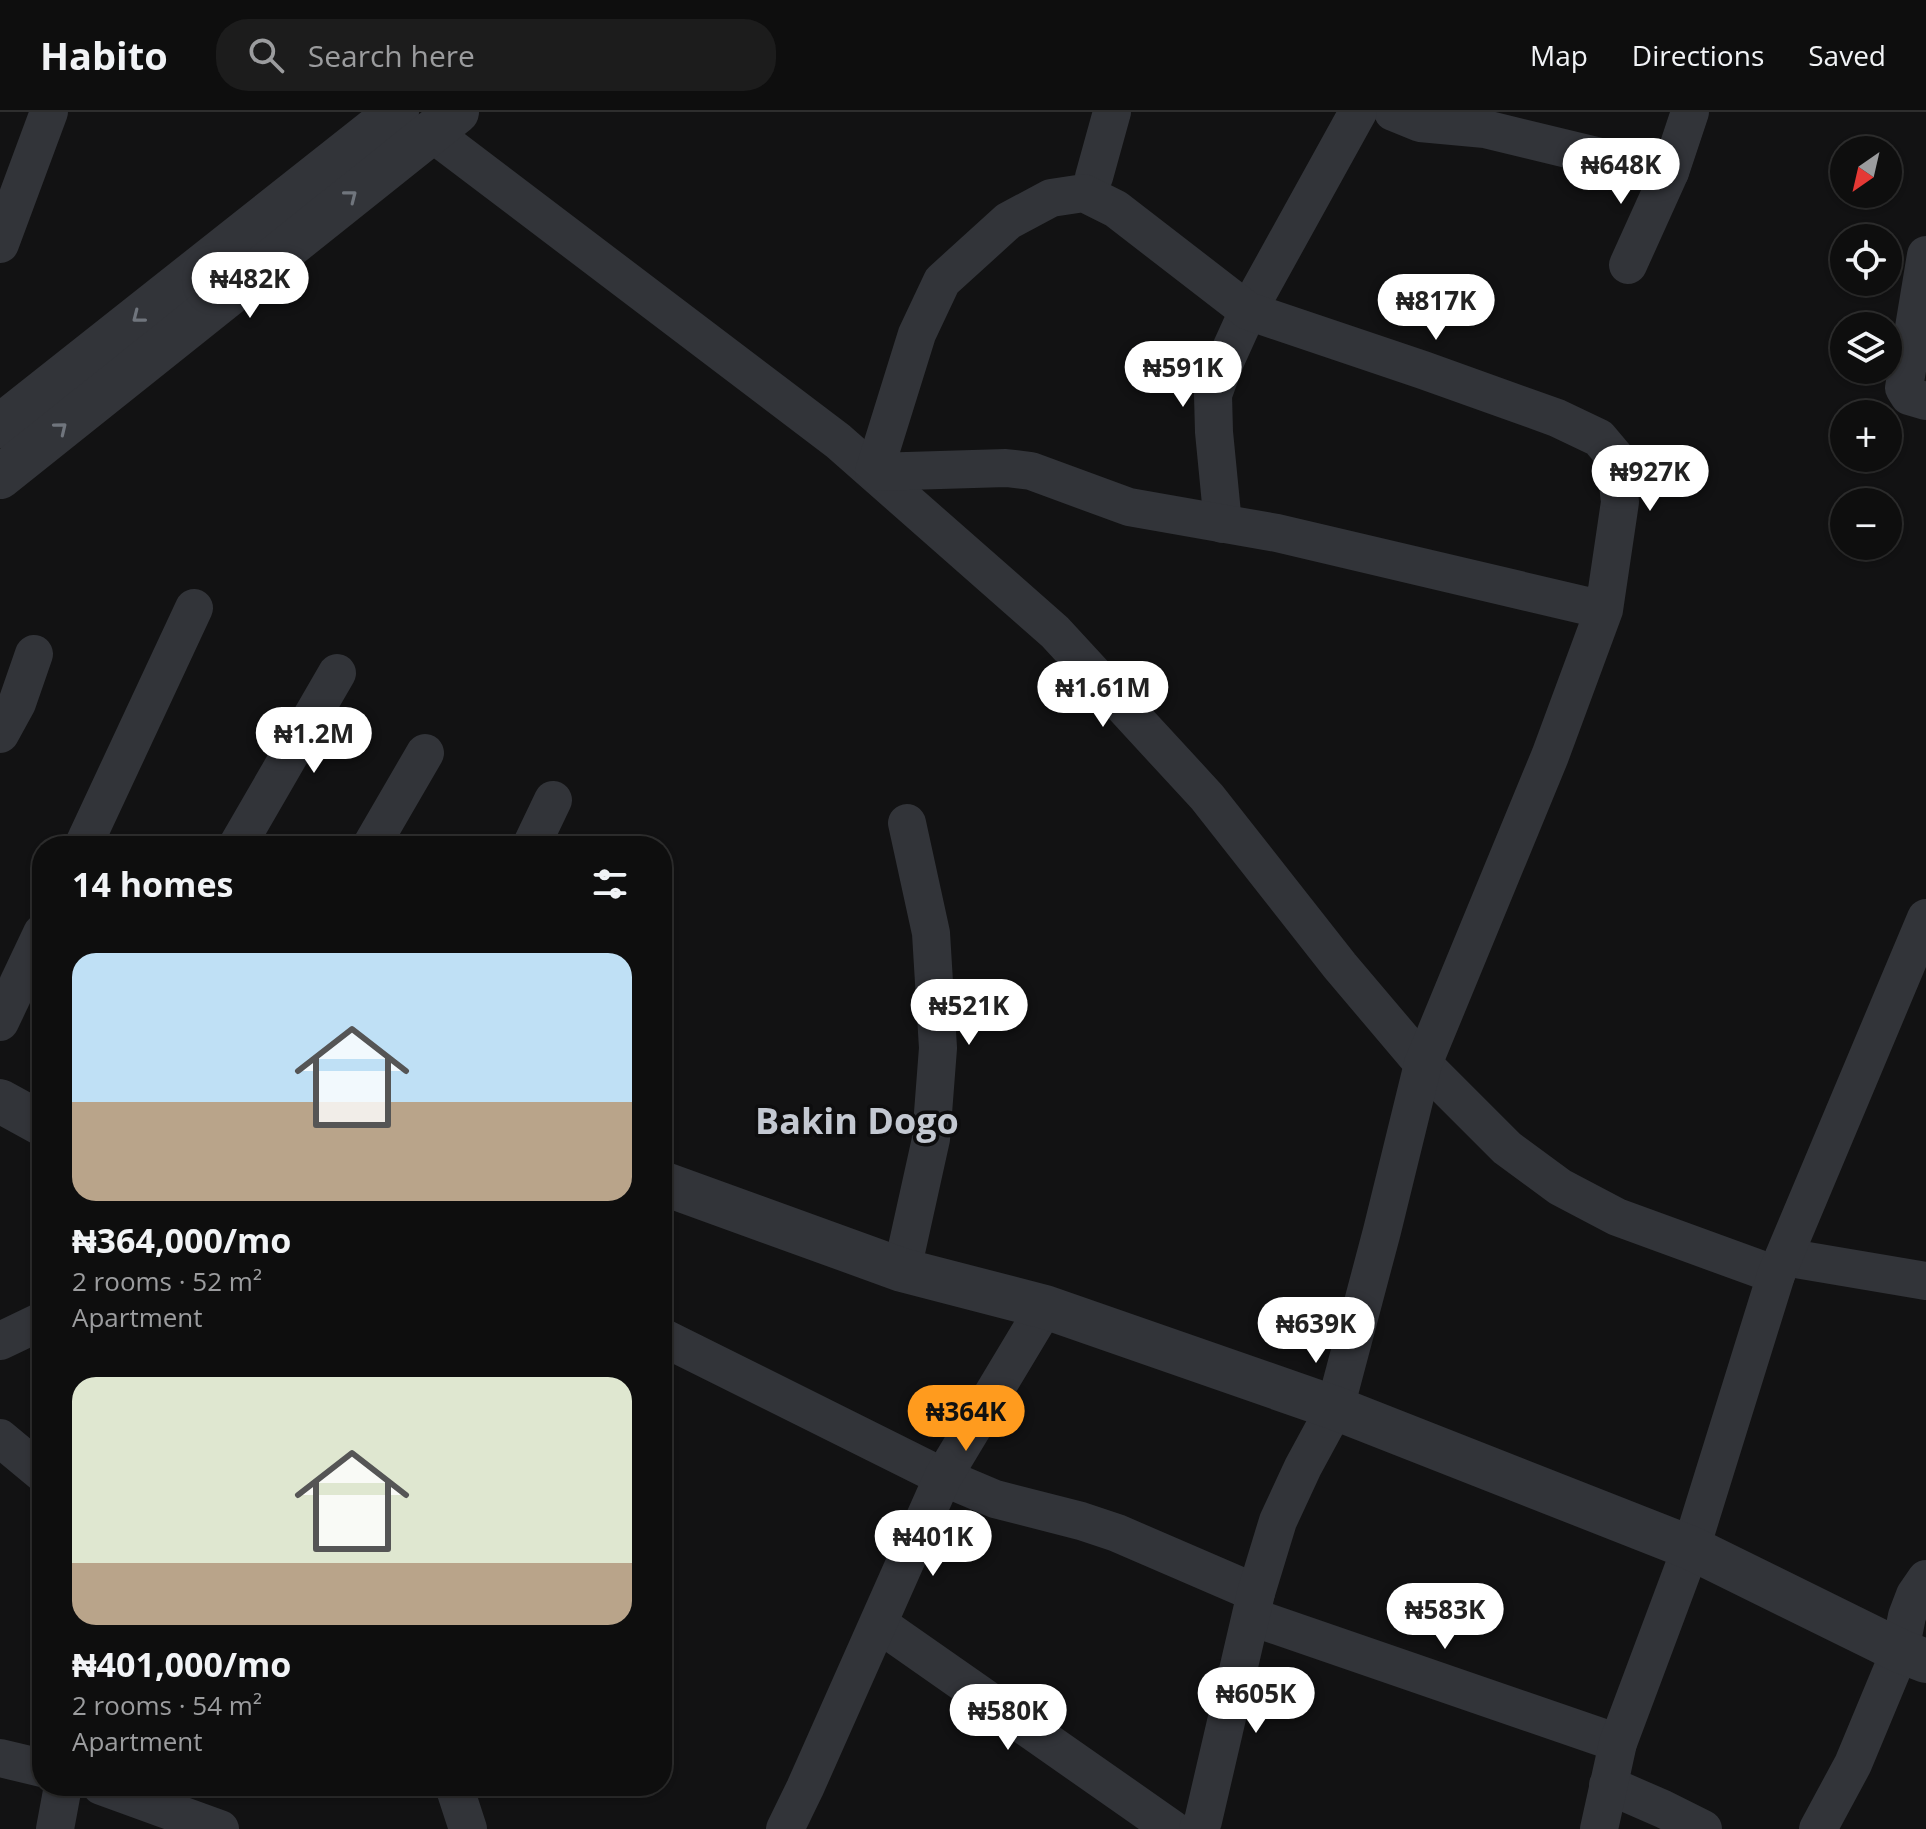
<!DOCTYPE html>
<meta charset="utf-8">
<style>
:root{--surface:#0e0e0e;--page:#1c1c1c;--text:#f1f3f6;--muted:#9b9c9e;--line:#2e2e2e;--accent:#ff9b1e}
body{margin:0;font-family:"Open Sans",sans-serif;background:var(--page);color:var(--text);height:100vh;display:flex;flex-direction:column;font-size:30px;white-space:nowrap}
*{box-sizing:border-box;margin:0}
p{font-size:26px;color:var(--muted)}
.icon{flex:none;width:44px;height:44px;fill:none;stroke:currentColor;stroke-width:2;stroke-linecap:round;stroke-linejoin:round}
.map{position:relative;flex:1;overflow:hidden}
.drawer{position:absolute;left:32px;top:724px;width:640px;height:960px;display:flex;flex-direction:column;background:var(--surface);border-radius:32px;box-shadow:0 2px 6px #0004,0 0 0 2px var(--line)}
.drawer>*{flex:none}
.needle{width:52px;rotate:214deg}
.controls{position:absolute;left:1830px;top:24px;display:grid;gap:16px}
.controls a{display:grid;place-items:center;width:72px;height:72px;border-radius:50%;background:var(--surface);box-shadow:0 2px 6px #0004,0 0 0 2px var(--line);font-size:40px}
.price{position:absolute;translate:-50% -68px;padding:0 18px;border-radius:28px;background:#fff;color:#222;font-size:26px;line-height:52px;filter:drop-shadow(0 2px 4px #0008)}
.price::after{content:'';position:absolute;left:50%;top:48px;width:24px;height:18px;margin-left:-12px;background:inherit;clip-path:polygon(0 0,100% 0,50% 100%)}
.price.on{background:var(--accent);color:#111}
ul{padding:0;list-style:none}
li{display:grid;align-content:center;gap:16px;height:424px;padding:0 40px}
li span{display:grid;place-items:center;height:248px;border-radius:24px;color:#555}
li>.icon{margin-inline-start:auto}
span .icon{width:144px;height:144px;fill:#fffc;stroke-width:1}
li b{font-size:34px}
h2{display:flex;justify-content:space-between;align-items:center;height:96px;padding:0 40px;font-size:34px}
header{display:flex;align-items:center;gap:48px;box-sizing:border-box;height:112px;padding:0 40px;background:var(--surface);border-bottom:2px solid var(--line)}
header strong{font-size:38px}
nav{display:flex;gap:44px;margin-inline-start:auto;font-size:28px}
.search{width:560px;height:72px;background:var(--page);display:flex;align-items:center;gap:20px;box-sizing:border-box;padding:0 28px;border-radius:32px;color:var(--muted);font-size:30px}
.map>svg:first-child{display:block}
</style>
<header>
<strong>Habito</strong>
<div class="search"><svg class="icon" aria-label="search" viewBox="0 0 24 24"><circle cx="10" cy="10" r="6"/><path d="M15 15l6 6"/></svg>Search here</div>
<nav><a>Map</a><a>Directions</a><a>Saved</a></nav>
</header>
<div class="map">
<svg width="1926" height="1717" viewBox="0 0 1926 1717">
<rect width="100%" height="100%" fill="#121213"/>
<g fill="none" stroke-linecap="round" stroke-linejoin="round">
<g stroke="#323439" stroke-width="38">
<polyline points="1393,0 1420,11 1485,17 1650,57 1670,60"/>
<polyline points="432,21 838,329 1055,520 1207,685 1340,854 1423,952 1507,1036 1560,1075 1617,1105 1776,1163"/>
<polyline points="1094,65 1112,0"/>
<polyline points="0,132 49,0"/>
<polyline points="1926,143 1904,276 1909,284 1926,289"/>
<polyline points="1628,153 1670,60 1690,0"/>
<polyline points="1223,412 1214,320 1213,283 1224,252 1248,199 1358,0"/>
<polyline points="0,622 17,591 34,542"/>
<polyline points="83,734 194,496"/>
<polyline points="237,734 337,561"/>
<polyline points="371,734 425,641"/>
<polyline points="531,734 553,688"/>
<polyline points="0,910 42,821"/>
<polyline points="1784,1145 1926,1169"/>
<polyline points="902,1158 931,1027 938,936 931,821 907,711"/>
<polyline points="662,1225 943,1365 995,1387 1081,1409 1117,1421 1256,1481"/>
<polyline points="0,1229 42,1209"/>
<polyline points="0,1326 42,1361"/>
<polyline points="1252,1505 1618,1631"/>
<polyline points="879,1512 1172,1717"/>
<polyline points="0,1646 42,1656"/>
<polyline points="1608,1673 1663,1697 1703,1717"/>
<polyline points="101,1674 220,1717"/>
<polyline points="454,1674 468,1717"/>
<polyline points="55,1717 63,1674"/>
<polyline points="785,1717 805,1676 943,1365 1045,1195"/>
<polyline points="1198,1717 1203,1709 1256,1481 1278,1409 1303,1355 1335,1296 1382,1119 1423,952 1550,644 1604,498 1620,390 1615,345 1599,326 1557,306 1423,258 1248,199 1116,97 1084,81 1051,86 1008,109 942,169 917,222 874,360 1006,356 1031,359 1129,395 1277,421 1604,498"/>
<polyline points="1599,1717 1618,1631 1691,1436 1776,1163 1926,806"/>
<polyline points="1818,1717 1853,1652 1900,1539 1907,1504 1915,1483 1926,1467"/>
</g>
<g stroke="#323439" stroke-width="44">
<polyline points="0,314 397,0"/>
<polyline points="0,365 457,0"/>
<polyline points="0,989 42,1012"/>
<polyline points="662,1071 902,1158 1045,1195 1335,1296 1691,1436 1900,1539 1926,1549"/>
</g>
</g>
<defs><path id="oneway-chevron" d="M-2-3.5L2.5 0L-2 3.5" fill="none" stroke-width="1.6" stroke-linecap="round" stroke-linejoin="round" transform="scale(2)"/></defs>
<g stroke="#70757d">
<use href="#oneway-chevron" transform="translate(351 84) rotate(-38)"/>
<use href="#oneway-chevron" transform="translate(138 205) rotate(142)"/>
<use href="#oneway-chevron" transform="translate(61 316) rotate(-39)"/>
</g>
<g text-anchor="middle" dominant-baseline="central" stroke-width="7" stroke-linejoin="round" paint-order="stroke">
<g font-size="36" font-weight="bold" fill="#c3c8d1" stroke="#0d0d0e">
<text x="857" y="1008">Bakin Dogo</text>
</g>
</g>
</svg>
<div class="controls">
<a><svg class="needle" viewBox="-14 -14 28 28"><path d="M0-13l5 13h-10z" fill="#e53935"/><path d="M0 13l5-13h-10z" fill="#9b9c9e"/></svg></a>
<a><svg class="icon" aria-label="locate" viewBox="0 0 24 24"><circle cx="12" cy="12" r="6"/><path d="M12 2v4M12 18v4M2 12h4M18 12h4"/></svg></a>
<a><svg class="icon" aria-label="layers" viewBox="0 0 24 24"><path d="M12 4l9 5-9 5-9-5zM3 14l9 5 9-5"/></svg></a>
<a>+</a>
<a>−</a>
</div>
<b class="price" style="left:1621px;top:94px">₦648K</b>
<b class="price" style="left:250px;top:208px">₦482K</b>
<b class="price" style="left:1436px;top:230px">₦817K</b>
<b class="price" style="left:1183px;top:297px">₦591K</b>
<b class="price" style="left:1650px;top:401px">₦927K</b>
<b class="price" style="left:1103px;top:617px">₦1.61M</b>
<b class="price" style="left:314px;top:663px">₦1.2M</b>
<b class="price" style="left:969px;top:935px">₦521K</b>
<b class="price" style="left:1316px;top:1253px">₦639K</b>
<b class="price on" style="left:966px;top:1341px">₦364K</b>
<b class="price" style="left:933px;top:1466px">₦401K</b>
<b class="price" style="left:1445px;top:1539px">₦583K</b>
<b class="price" style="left:1256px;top:1623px">₦605K</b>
<b class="price" style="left:1008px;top:1640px">₦580K</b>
<section class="drawer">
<h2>14 homes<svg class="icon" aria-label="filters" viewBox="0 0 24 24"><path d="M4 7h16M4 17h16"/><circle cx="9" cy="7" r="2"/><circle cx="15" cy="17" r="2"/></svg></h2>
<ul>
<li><span style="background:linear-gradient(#bfe0f5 60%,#b9a48a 0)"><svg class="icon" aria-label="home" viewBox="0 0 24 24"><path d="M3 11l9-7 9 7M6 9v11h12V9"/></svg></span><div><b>₦364,000/mo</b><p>2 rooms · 52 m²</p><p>Apartment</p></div></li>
<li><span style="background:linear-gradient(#dfe7d0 75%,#b9a48a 0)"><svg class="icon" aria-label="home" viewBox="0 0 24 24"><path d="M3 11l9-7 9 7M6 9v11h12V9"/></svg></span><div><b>₦401,000/mo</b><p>2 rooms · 54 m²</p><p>Apartment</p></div></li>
</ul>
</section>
</div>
